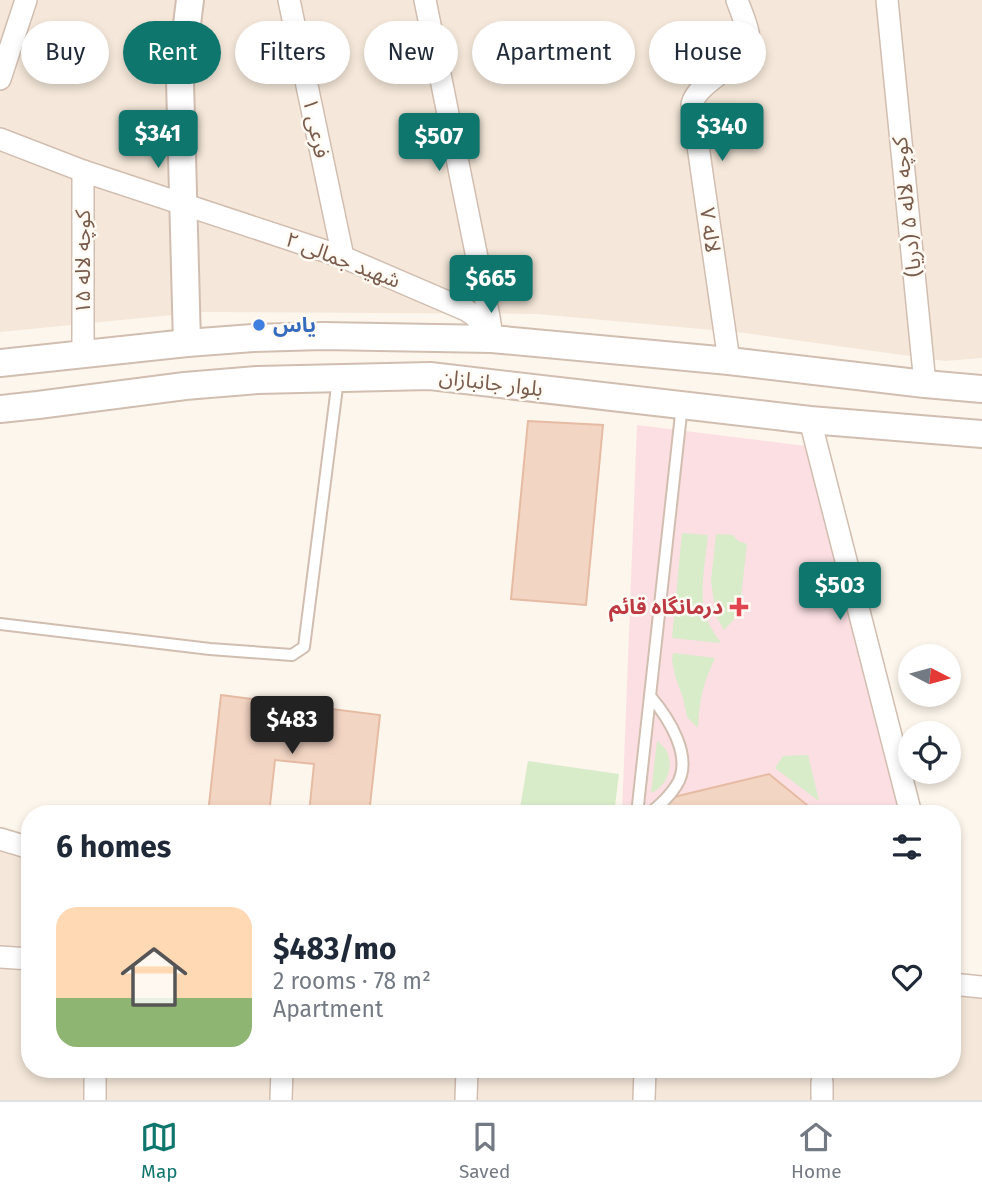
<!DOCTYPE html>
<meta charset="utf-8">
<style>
:root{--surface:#fff;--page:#f2f2f3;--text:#1f2937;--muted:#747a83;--line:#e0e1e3;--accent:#0f766e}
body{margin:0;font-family:"Fira Sans","Noto Sans Arabic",sans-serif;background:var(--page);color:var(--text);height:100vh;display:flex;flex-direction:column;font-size:26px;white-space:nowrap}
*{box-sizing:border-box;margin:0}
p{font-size:23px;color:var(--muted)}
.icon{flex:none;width:38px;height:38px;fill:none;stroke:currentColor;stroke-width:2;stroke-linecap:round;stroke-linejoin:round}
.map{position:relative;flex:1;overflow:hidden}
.side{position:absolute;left:21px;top:805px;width:940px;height:273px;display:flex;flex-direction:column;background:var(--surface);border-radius:28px;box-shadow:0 4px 10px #0003}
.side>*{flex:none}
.hud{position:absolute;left:21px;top:21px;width:942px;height:63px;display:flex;gap:14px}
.needle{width:46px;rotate:96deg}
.buttons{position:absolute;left:898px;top:644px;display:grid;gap:14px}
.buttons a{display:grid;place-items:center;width:63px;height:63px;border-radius:50%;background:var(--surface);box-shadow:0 4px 10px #0003;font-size:35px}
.price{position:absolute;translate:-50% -60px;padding:0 16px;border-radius:7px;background:var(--accent);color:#fff;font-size:23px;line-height:46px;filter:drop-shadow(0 2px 4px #0008)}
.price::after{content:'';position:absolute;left:50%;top:42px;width:21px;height:16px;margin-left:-10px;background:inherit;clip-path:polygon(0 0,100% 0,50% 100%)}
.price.on{background:#222;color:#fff}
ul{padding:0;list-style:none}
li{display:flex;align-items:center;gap:21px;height:175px;padding:0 35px}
li span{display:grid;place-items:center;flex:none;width:196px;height:140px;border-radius:21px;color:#555}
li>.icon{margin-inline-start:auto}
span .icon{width:84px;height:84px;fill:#fffc;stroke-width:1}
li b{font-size:30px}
h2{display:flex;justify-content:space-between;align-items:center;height:84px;padding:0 35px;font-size:30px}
.tag{padding:0 24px;border-radius:32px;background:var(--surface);box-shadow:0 4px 10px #0003;font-size:24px;line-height:63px}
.tag.on{background:var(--accent);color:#fff}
.tab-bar{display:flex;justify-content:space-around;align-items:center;height:98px;border-top:2px solid var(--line);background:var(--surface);font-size:19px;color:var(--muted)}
.tab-bar a{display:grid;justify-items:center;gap:4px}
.tab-bar .on{color:var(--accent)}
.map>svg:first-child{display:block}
</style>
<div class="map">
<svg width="982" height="1100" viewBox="0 0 982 1100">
<rect width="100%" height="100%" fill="#fdf6ec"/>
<g fill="#f5e8da">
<polygon points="0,0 982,0 982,358 945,361 745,333 537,314 203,312 0,332"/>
<polygon points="0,826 30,835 30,1069 952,1069 952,974 982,979 982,1100 0,1100"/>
</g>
<polygon fill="#fbdfe3" points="637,425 806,446 901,814 622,814"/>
<g fill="#d8ecc9">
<path d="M682,533L708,535C706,558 699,591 705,614C708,625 715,634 721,643L672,638Z"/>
<polygon points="716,534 733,535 738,541 747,544 739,614 724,630 716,616 711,581"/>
<path d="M673,653L715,658C703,683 699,701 698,728L687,717L683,698L675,676L672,660Z"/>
<path d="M657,741C660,744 664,746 666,750C675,765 667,787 651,793Z"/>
<polygon points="808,755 819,801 775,768 783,756"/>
<polygon points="528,761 619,774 614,814 519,814"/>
</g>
<g fill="#f3d5c3" stroke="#e6bba3" stroke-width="2">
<polygon points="528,421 603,425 586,605 511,599"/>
<polygon points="221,695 380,715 369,814 309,814 314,764 275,760 269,814 208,814"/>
<polygon points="769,774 818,814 657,814 674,797"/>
</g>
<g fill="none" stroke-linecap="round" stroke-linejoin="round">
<defs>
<g id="service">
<polyline points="0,624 210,649 292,655 304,647 338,379"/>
<polyline points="637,814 682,405"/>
<path d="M649,814C659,806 669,797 676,786C695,758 668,717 650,696"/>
</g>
<g id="minor">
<polyline points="289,0 343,257"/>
<polyline points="425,0 489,317 492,337"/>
<polyline points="887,0 925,384"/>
<polyline points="0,79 26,0"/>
<polyline points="0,139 83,171 343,257 466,310 475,316 492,339"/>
<polyline points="83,171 83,353"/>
<path d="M729,361L692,104C699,78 751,63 749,38C748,26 741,12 737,0"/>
<polyline points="810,420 911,814"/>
<polyline points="0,839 30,848"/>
<polyline points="0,957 30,959"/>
<polyline points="952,984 982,987"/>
<polyline points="95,1100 95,1069"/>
<polyline points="281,1100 282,1069"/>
<polyline points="466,1100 467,1069"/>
<polyline points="644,1100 645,1069"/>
<polyline points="822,1100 822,1082"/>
</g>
<g id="tertiary">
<polyline points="187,343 180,81 190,0"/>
<polyline points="0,363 187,343 253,338 323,336 492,339 729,361 925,384 982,389"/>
<polyline points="0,409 38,405 185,386 257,380 430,376 810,420 982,434"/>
</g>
</defs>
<use href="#service" stroke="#d1beb0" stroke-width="14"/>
<use href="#minor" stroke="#d1beb0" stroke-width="24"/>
<use href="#tertiary" stroke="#d1beb0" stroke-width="30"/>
<use href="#service" stroke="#fff" stroke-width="10"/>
<use href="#minor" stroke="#fff" stroke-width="21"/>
<use href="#tertiary" stroke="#fff" stroke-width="26"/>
</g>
<circle fill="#3f7fe0" stroke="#fffaf3" stroke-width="2.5" cx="259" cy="325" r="7"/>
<path fill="#e0444e" stroke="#fffaf3" stroke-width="2.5" d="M735.5 596.5h7v7h7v7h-7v7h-7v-7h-7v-7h7z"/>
<g text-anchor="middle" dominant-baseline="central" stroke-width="5" stroke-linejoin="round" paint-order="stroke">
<g font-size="21" fill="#7a5c4d" stroke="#fffaf3">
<text transform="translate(316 128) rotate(78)">فرعی ۱</text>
<text transform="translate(907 207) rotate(-96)">کوچه لاله ۵ (دریا)</text>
<text transform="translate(710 230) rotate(82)">لاله ۷</text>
<text transform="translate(343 260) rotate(21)">شهید جمالی ۲</text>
<text transform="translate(83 262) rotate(-90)">کوچه لاله ۱۵</text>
<text transform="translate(491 383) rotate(7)">بلوار جانبازان</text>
</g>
<g font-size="21" font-weight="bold" fill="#366cbe" stroke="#fffaf3" text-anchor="start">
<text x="273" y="325">یاس</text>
</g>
<g font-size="21" font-weight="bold" fill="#be3a42" stroke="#fffaf3" text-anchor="end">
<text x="723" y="607">درمانگاه قائم</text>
</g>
</g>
</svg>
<div class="buttons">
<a><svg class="needle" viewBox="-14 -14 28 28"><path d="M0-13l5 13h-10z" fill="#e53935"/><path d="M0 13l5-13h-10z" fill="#747a83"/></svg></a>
<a><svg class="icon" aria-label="locate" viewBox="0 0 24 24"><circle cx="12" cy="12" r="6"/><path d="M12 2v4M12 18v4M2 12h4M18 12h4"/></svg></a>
</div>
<b class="price" style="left:722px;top:163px">$340</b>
<b class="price" style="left:158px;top:170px">$341</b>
<b class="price" style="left:439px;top:173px">$507</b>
<b class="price" style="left:491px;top:315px">$665</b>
<b class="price" style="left:840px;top:622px">$503</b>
<b class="price on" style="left:292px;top:756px">$483</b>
<div class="hud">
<a class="tag">Buy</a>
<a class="tag on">Rent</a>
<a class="tag">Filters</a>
<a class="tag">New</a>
<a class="tag">Apartment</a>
<a class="tag">House</a>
</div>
<section class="side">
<h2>6 homes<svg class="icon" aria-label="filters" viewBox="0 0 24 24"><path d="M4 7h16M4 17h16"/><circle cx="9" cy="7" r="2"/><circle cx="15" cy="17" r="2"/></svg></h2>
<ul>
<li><span style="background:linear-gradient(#ffd9b3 65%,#8fb573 0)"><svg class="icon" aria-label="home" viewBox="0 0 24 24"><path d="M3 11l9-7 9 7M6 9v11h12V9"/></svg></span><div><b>$483/mo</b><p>2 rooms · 78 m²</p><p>Apartment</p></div><svg class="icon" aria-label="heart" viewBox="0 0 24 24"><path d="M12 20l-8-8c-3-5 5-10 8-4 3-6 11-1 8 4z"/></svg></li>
</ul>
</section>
</div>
<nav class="tab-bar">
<a class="on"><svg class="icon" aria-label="map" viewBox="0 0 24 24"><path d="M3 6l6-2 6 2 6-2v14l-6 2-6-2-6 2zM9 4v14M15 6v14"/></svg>Map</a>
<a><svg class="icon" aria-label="saved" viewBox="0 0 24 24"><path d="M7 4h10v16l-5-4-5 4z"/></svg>Saved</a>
<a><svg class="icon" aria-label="home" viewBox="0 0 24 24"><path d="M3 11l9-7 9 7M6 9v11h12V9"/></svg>Home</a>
</nav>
